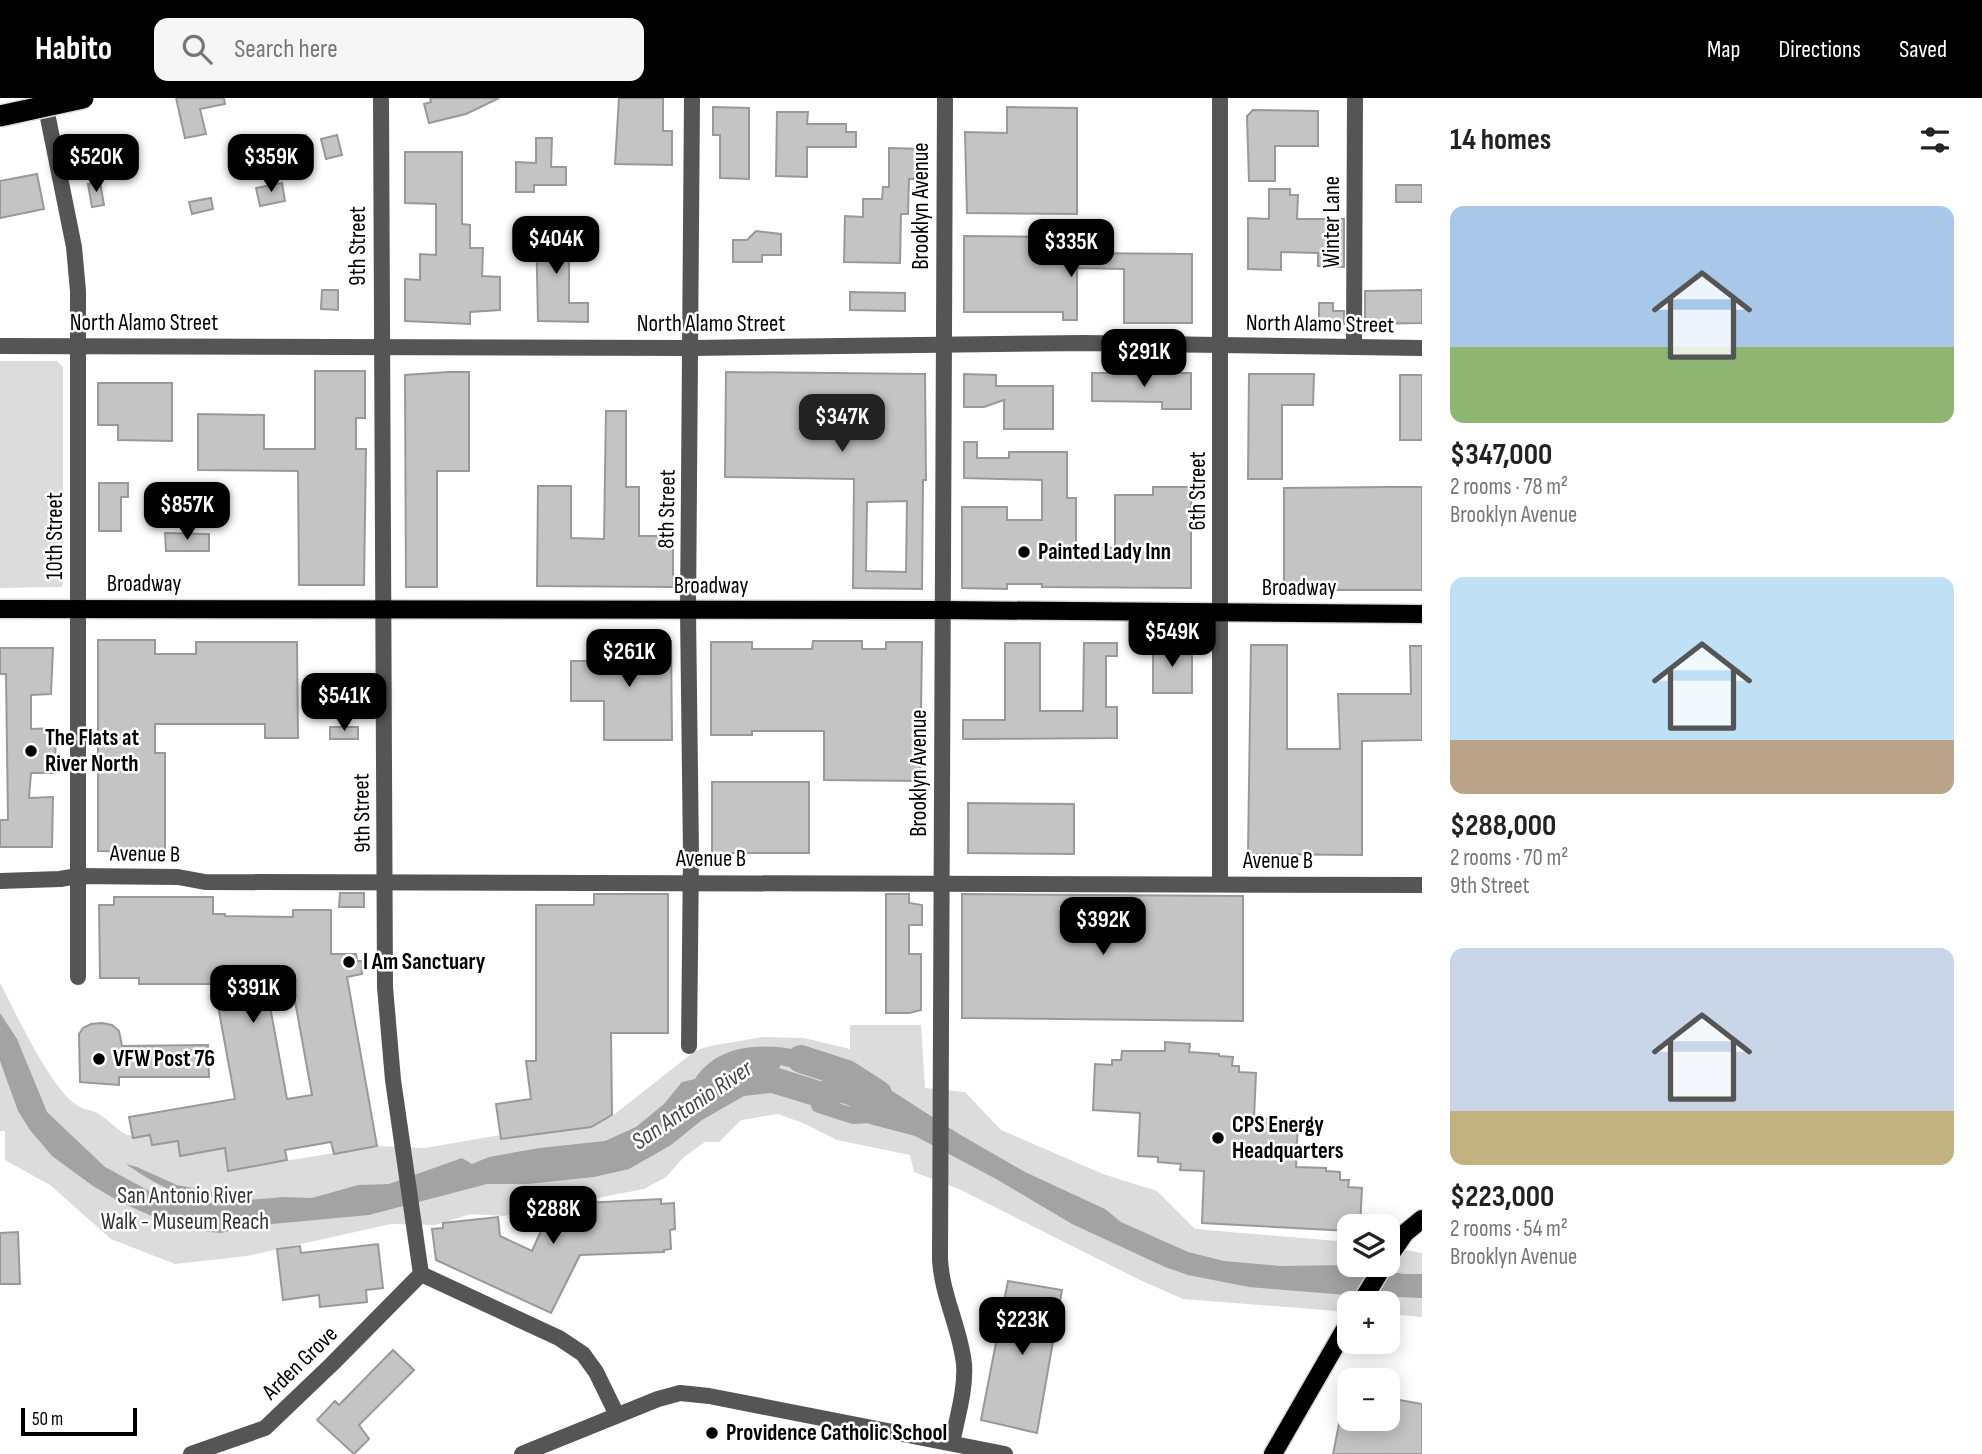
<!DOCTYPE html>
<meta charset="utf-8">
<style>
:root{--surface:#fff;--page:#f6f6f6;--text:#222;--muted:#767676;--accent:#000}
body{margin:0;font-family:"Sofia Sans Condensed",sans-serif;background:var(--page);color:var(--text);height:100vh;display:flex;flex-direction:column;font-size:26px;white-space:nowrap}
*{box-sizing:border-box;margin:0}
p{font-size:23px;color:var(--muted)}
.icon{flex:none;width:38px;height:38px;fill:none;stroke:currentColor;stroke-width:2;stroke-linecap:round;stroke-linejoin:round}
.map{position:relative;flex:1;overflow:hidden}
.details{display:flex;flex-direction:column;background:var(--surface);width:560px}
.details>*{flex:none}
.controls{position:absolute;left:1337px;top:1116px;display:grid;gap:14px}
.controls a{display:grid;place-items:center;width:63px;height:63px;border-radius:14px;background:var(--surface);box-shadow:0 4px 18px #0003;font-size:35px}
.scale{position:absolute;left:21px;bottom:18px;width:116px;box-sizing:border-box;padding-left:7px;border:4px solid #000;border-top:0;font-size:19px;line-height:24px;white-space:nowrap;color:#000;-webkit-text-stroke:5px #fff;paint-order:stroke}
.price{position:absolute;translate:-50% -60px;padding:0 16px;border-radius:14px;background:var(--accent);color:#fff;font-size:23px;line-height:46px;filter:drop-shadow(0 2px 4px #0008)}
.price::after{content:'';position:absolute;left:50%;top:42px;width:21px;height:16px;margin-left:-10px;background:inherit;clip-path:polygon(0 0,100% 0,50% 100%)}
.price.on{background:#222;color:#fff}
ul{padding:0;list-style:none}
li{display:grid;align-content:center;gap:14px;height:371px;padding:0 28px}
li span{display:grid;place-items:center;height:217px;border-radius:14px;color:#555}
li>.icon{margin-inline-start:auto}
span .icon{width:126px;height:126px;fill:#fffc;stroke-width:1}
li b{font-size:30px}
h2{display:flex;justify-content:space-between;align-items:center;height:84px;padding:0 28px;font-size:30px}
header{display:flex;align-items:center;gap:42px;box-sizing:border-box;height:98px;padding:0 35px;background:var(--accent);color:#fff}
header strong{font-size:33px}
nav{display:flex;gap:38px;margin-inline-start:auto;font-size:24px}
.search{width:490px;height:63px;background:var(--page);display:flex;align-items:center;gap:18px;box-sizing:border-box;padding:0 24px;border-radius:14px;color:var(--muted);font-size:26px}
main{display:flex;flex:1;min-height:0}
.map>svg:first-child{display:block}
</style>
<header>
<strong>Habito</strong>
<div class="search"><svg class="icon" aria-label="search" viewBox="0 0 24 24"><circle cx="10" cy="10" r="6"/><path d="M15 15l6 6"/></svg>Search here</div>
<nav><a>Map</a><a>Directions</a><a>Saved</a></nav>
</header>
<main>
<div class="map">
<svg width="1422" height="1356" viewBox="0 0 1422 1356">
<rect width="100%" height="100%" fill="#fff"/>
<g fill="#dcdcdc">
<polygon points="0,263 57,263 63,269 63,486 61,489 0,490"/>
<path d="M0,885C16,915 51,992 78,1008C85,1012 93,1012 99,1016C121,1031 121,1042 150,1037L152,1047L178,1043L180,1058L225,1050L229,1072L377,1048L425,1050L494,1038L587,1028L611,1019L695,953L710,948L763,939L804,940L850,951V927H921L925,990L965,994L1001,1032L1103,1076L1157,1093L1195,1131L1349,1144V1167H1388V1149L1422,1155V1219L1388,1216V1206H1349V1214L1183,1201L1140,1182L961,1092L914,1074L910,1057L837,1042L803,1025L778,1016L741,1022L719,1044H705L684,1059L666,1079L644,1091L504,1118L471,1116L435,1127L391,1126L247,1158L175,1166L111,1141L50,1087L5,1062V1033H0Z"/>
</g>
<g fill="#a3a3a3">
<path d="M0,915L17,941L47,1014L105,1069L153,1095L173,1102L200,1106L284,1099L312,1100L358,1087L389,1086L462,1060L472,1066L489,1059L539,1050L605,1043L636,1029L664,1006L682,984L695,981C724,935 796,946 838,965L833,981L781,967L779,970L845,991L837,1015L771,995L744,998L702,1022L671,1047L629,1071L594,1079L527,1086H487L369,1117L251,1128L221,1135L199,1133L170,1126L120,1104L93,1088L52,1058L30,1032L18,1013L0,963Z"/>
<polygon points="850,966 959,1036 1025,1074 1105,1111 1121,1124 1188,1154 1224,1163 1280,1168 1349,1167 1404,1176 1422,1176 1422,1200 1346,1197 1249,1189 1188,1177 1165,1169 1072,1126 998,1082 915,1038 847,1020 854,990 845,985"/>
<path d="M126,1066L137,1069L177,1087L223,1096C189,1107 153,1085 126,1066Z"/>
</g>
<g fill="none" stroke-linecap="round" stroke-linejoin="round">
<g stroke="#a3a3a3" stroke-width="16">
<polyline points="823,991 872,1006"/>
<polyline points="819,1007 853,1018 868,1017"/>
</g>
<polyline stroke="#a3a3a3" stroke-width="28" points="801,961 847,976 878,996"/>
</g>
<g fill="#c4c4c4" stroke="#999" stroke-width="2" fill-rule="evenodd">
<polygon points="176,0 224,0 225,6 200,11 206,36 185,40"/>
<polygon points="430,0 499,0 466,16 429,25 424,6 431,4"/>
<polygon points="619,0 663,0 663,33 672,33 672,67 615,66"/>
<polygon points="713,9 749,10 749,81 720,80 720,37 713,37"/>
<polygon points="1007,9 1077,10 1077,116 967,115 965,34 1007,35"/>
<polygon points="1253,12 1318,13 1318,48 1275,48 1275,83 1249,83 1247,18"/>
<polygon points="777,14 808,14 807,26 846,26 846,34 856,34 856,49 807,49 807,79 776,78"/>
<polygon points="306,37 310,54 298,57 294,39"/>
<polygon points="337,37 342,57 326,61 321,41"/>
<polygon points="536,40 552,40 551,69 566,69 566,87 534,87 534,94 516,94 516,64 536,65"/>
<polygon points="889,50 924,51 917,61 914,81 909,81 908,116 901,116 900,165 844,164 845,118 863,119 863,101 882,101 883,89 889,89"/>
<polygon points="405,54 462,54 462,126 470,127 470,150 483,150 482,178 500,179 500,212 470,214 470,226 405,223 405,181 420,182 420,156 436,157 436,106 405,105"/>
<polygon points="37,76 44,111 0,120 0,83"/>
<polygon points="100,84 104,107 92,109 88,86"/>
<polygon points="282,85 285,103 260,108 256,90"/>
<rect x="1396" y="87" width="26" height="17"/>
<polygon points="1269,91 1290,91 1290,97 1298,97 1297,121 1344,121 1344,169 1318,168 1318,155 1281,154 1281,172 1248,171 1248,120 1269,121"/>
<polygon points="211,100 213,111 192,116 189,104"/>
<polygon points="536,125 569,125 569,205 588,205 588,224 538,223"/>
<polygon points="756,133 781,136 781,157 762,157 762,164 733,164 733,142 747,142"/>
<polygon points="964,138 1077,139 1077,155 1192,156 1192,225 1124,225 1124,171 1077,170 1077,222 1063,222 1063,214 964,214"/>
<polygon points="322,192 338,192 338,212 321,211"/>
<polygon points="1422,192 1422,225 1365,226 1365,193"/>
<polygon points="850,194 905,195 905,213 850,212"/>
<polygon points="1319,205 1333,205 1333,213 1344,213 1344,226 1319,226"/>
<polygon points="315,273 365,273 365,320 356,320 356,351 366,351 364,487 299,487 298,373 198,372 198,316 264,317 264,351 315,351"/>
<polygon points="448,274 469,274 469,373 437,373 437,489 406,489 405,277"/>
<path d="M726,274L925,276L926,382H923L922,491L853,490L854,381L725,379ZM907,403L906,474L866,473L867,404Z"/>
<polygon points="1092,275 1191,275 1191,311 1162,311 1162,304 1092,303"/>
<polygon points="964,276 996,277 996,288 1053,288 1053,331 1004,331 1004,302 984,309 964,309"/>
<polygon points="1249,276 1314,276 1313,307 1282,307 1282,381 1248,381"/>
<rect x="1400" y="277" width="22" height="65"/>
<polygon points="98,285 172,285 172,343 118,342 118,327 98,327"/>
<polygon points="606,313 626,313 626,389 639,389 639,438 673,438 673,489 537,488 538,388 571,388 571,440 604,441"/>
<polygon points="964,344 977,344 977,360 1009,360 1009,354 1067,354 1067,400 1076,400 1076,449 1115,450 1115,397 1153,397 1153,389 1191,389 1191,490 1042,489 1042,486 1007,486 1007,491 962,490 962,409 1007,409 1007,422 1042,422 1042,382 964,380"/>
<polygon points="99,385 128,385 128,399 121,399 121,433 99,433"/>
<polygon points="1389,389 1422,389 1422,492 1284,492 1284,390"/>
<polygon points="165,435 209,436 209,453 166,453"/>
<polygon points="98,542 155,542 155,556 196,556 196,544 297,544 298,640 265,640 265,626 155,626 155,655 165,655 165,754 98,753"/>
<polygon points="604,543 671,543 672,642 604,642 604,603 571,603 571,563 604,563"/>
<polygon points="813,543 862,543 862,551 886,551 886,544 922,544 920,683 824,682 824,633 752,633 752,637 711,637 711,544 752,544 752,551 812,551"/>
<polygon points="1005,545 1040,545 1040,613 1083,613 1084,545 1117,545 1117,558 1106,558 1106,609 1117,609 1117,640 963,641 963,622 1005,622"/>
<polygon points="1153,546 1192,547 1192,595 1153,595"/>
<polygon points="1251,547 1287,547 1287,651 1340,651 1338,596 1411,596 1410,548 1422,548 1422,642 1362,643 1362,757 1248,756"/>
<polygon points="0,550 53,550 51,596 31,597 31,631 56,630 55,675 31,675 29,700 53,699 52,749 0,749 0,722 8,722 6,576 0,576"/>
<rect x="330" y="629" width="28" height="12"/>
<rect x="712" y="684" width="97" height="71"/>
<polygon points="968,705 1074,706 1074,756 968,755"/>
<polygon points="340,795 364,795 364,809 339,809"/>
<polygon points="594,796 668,796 668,935 611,935 612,1017 591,1029 501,1041 496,1006 531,1001 526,963 536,963 536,807 594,807"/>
<polygon points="886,796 909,796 909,805 922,807 922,827 909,827 909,856 921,856 921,912 909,915 886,915"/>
<polygon points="962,796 1243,798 1243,923 962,920"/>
<path d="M114,799H213V816H225V818L293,819V812H331V856H356L357,863H362V876L347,879L377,1048L334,1056L331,1044L285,1052L287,1062L228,1073L225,1050L180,1058L178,1043L152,1047L150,1037L133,1040L129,1019L235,1001L214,886H139V880H100L99,807H114ZM265,881H291L312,997L287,1001Z"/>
<polygon points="102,925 112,927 119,933 122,948 208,947 209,979 119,979 119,987 80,984 79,936 83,930 91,926"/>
<polygon points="1165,944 1190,946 1189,954 1219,956 1219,958 1233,959 1232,968 1239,968 1239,974 1256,975 1254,1020 1298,1022 1296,1069 1326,1070 1326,1073 1340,1074 1340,1082 1349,1082 1348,1089 1362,1090 1360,1129 1349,1129 1349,1133 1202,1125 1204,1073 1180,1072 1181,1066 1158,1064 1158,1059 1138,1058 1140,1015 1093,1012 1095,966 1112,967 1112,962 1121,962 1122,953 1165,953"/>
<polygon points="661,1101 661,1106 674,1105 675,1131 670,1132 671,1151 664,1152 664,1154 580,1157 551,1215 436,1162 432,1131 443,1130 443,1125 498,1119 500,1138 532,1153 550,1113 585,1111 585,1105"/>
<polygon points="18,1134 20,1186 0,1186 0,1135"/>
<polygon points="378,1146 383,1190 366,1192 367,1204 320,1209 319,1197 283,1202 277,1151 300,1148 301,1155"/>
<polygon points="1008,1183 1062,1192 1037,1335 981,1322"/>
<polygon points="393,1252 414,1272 359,1327 369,1341 354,1356 317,1322 335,1303 339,1307"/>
<polygon points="1388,1300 1422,1306 1422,1356 1333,1356 1340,1321 1388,1321"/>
</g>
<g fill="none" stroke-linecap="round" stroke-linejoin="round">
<defs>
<g id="major">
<polyline points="0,511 942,512 1422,516"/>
<polyline points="1388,1160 1405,1135 1422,1121"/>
<polyline points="1360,1206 1384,1167"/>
<polyline points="1273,1356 1349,1224"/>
</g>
</defs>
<use href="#major" stroke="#dbdbdb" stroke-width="21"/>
<g stroke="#555" stroke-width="16">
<polyline points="44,0 74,149 78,193 78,879"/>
<polyline points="381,0 385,889 393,982 421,1176"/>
<path d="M945,0L940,1161C942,1199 960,1229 964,1266C966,1291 957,1320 952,1345"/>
<polyline points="1220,0 1220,786"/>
<polyline points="0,248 691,250 1083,245 1422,250"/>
<polyline points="1354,249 1355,0"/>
<polyline points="0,783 60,781 78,778 178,779 205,784 1422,787"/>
<polyline points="689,948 691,757 688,513 692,0"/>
<polyline points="421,1176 559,1240 583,1256 596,1274 617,1317"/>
<polyline points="191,1356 265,1330 332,1266 421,1176"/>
<polyline points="522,1356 658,1301 680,1295 709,1298 1005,1356"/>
</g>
<use href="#major" stroke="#000" stroke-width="18"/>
<defs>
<polyline id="highway-bridge" points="0,18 83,0"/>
</defs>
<use href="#highway-bridge" stroke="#dbdbdb" stroke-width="24" stroke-linecap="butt"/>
<use href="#highway-bridge" stroke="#000" stroke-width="21"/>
</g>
<g fill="#000" stroke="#fff" stroke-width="2.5">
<circle cx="1024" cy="454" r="7"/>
<circle cx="31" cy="653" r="7"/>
<circle cx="349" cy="864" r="7"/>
<circle cx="99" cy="961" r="7"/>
<circle cx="1218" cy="1040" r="7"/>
<circle cx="712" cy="1335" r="7"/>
</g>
<g text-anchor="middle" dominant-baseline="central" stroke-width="5" stroke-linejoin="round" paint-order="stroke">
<g font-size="23" fill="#000" stroke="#fff">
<text transform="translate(921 108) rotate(-90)">Brooklyn Avenue</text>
<text transform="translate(1332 124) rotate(-90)">Winter Lane</text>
<text transform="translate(358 148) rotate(-90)">9th Street</text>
<text x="144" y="225">North Alamo Street</text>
<text x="711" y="226">North Alamo Street</text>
<text transform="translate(1320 226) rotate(1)">North Alamo Street</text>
<text transform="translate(1198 393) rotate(-90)">6th Street</text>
<text transform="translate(667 411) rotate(-89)">8th Street</text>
<text transform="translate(55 438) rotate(-90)">10th Street</text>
<text x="144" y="486">Broadway</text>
<text x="711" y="488">Broadway</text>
<text x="1299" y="490">Broadway</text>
<text transform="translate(919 675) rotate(-90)">Brooklyn Avenue</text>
<text transform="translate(362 715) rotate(-91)">9th Street</text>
<text transform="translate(145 756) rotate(1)">Avenue B</text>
<text x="711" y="761">Avenue B</text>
<text x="1278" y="763">Avenue B</text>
<text transform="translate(300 1265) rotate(-44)">Arden Grove</text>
</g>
<g font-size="23" font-weight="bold" fill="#000" stroke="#fff" text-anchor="start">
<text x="1038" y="454">Painted Lady Inn</text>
<text x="45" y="640">The Flats at<tspan x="45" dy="26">River North</tspan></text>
<text x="363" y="864">I Am Sanctuary</text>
<text x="113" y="961">VFW Post 76</text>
<text x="1232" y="1027">CPS Energy<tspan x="1232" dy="26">Headquarters</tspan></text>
<text x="726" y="1335">Providence Catholic School</text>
</g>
<g font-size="23" fill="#333" stroke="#fff">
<text x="185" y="1098">San Antonio River<tspan x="185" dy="26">Walk - Museum Reach</tspan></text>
</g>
<g font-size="24" font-style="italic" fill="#444" stroke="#fff">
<text transform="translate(692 1007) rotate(-34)">San Antonio River</text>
</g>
</g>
</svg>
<div class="controls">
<a><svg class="icon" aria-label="layers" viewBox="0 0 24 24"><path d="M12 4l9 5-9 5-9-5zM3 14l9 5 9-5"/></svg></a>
<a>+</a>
<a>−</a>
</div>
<div class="scale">50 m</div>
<b class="price" style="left:96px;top:96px">$520K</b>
<b class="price" style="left:271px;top:96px">$359K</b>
<b class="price" style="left:556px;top:178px">$404K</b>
<b class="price" style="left:1071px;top:181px">$335K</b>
<b class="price" style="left:1144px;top:291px">$291K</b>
<b class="price on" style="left:842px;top:356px">$347K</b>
<b class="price" style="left:187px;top:444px">$857K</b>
<b class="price" style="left:1172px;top:571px">$549K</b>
<b class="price" style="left:629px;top:591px">$261K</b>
<b class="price" style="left:344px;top:635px">$541K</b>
<b class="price" style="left:1103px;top:859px">$392K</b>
<b class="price" style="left:253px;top:927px">$391K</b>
<b class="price" style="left:553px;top:1148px">$288K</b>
<b class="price" style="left:1022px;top:1259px">$223K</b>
</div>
<section class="details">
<h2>14 homes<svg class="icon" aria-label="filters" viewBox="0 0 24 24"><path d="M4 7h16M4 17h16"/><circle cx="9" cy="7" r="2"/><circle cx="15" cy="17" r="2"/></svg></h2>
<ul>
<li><span style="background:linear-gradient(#a9c7e8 65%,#8fb573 0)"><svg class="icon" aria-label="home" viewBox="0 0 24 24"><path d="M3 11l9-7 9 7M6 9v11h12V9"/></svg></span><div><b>$347,000</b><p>2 rooms · 78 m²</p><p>Brooklyn Avenue</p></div></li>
<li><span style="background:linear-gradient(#bfe0f5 75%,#b9a48a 0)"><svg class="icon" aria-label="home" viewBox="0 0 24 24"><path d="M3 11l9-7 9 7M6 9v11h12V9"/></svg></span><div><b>$288,000</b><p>2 rooms · 70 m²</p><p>9th Street</p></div></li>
<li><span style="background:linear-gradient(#c9d6e8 75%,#c2b280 0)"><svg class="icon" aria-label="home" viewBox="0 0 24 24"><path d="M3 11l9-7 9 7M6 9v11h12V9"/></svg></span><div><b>$223,000</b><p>2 rooms · 54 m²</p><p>Brooklyn Avenue</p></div></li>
</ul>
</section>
</main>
